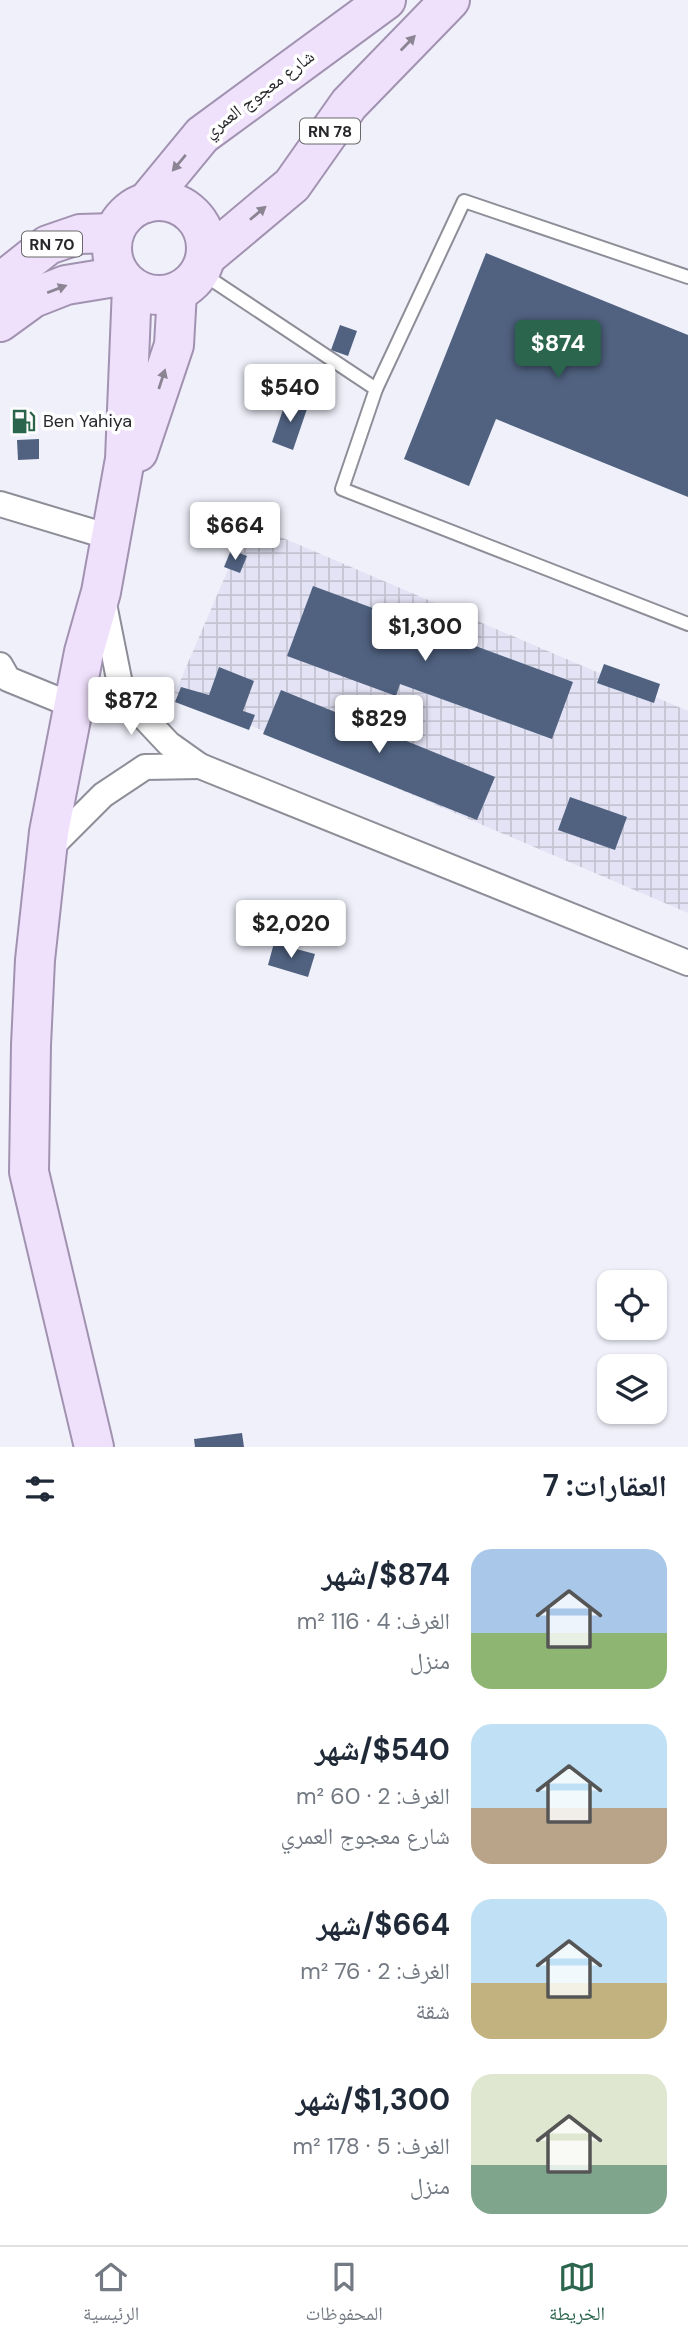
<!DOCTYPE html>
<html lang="ar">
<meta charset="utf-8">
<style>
:root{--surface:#fff;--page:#f2f2f3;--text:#1f2937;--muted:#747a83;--line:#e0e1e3;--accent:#2c654d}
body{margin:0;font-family:"DM Sans","Noto Naskh Arabic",sans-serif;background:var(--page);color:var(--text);direction:rtl;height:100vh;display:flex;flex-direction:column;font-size:26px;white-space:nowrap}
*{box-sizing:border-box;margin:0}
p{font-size:23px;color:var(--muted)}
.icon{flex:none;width:38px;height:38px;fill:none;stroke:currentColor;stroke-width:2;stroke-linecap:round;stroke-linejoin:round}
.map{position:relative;height:1447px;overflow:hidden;direction:ltr}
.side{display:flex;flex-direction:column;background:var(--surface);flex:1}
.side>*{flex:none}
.tools{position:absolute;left:597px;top:1270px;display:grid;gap:14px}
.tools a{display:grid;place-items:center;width:70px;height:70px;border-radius:14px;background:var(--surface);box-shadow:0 2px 5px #0004;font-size:35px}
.price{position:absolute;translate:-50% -60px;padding:0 16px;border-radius:7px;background:#fff;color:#222;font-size:23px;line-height:46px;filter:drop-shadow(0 2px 4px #0008)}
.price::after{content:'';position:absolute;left:50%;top:42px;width:21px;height:16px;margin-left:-10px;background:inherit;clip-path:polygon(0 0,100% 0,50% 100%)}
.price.current{background:var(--accent);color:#fff}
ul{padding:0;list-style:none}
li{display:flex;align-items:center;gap:21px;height:175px;padding:0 21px}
li span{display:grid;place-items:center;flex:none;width:196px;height:140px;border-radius:21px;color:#555}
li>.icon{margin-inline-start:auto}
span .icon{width:84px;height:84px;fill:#fffc;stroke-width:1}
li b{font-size:30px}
h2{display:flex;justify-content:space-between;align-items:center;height:84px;padding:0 21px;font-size:30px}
.tab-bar{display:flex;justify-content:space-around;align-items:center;height:98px;border-top:2px solid var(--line);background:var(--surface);font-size:19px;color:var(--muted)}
.tab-bar a{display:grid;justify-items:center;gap:4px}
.tab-bar .current{color:var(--accent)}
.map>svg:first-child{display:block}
</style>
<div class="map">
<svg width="688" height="1447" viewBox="0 0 688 1447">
<defs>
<pattern id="industrial-grid" width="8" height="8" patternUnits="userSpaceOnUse" patternTransform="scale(1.75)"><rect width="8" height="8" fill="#e3e3f5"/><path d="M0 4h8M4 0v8" fill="none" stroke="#c3c3d2"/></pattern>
</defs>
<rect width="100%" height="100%" fill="#f0f0fb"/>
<polygon fill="url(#industrial-grid)" points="248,523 688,711 688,913 175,693"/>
<g fill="#506280">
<polygon points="486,253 688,335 688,497 496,419 469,486 404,459"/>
<polygon points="340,325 357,331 348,356 331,350"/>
<polygon points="287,398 308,406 293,450 272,442"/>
<polygon points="39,439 39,459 18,460 17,440"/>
<polygon points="231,550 247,556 240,573 224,567"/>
<polygon points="313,586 573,682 552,739 400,684 396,696 287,656"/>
<polygon points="604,664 660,684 654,703 597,683"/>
<polygon points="219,667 254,681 243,711 255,715 249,730 175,702 181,687 209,695"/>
<polygon points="281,690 495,777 477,820 263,734"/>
<polygon points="570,797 627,817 615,850 558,830"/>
<polygon points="274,943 315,954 308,977 268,965"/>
<polygon points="242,1433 244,1447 195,1447 194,1439"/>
</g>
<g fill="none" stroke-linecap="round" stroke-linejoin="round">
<defs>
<g id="service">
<polyline points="200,272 376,389"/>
<polyline points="688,277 464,201 376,389 342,489 688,624"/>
</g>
<g id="minor">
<polyline points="0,504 110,537"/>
<polyline points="0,665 8,679 74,706"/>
<polyline points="200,766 688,963"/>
<polyline points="48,850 103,795 145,767 200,766 169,744 122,694 103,599"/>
</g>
<g id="primary">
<circle cx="159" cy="248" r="47"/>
<polyline points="146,203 202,135 386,0"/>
<polyline points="206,257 292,185 349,104 450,0"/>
<polyline points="0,283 48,245 80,234 114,233"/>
<polyline points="0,322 33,298 66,285 121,276"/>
<polyline points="138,452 174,345 177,292"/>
<polyline points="94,1447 29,1172 31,1045 35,960 49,832 84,652 101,592 125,459 132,287"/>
</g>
</defs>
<use href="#service" stroke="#8e8e98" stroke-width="16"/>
<use href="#minor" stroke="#8e8e98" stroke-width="28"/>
<use href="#primary" stroke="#a292b1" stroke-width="42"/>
<use href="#service" stroke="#fff" stroke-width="12"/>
<use href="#minor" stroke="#fff" stroke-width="24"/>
<use href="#primary" stroke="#efe0fb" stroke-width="38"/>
</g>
<defs><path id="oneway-solid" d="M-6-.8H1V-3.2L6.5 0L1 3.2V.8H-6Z" transform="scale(1.75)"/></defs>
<g fill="#8b8493">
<use href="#oneway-solid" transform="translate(408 43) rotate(-46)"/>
<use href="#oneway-solid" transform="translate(179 163) rotate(130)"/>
<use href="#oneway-solid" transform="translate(258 213) rotate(-40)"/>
<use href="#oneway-solid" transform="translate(57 289) rotate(-21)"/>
<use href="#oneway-solid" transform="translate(162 379) rotate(-72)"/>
</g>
<defs>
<symbol id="fuel-bare" viewBox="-9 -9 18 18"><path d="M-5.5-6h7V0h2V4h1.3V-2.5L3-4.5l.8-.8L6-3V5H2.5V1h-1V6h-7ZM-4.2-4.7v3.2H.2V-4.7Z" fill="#2c654d" stroke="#fff" stroke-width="2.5" paint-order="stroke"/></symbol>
</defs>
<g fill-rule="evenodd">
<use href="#fuel-bare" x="6" y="404" width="35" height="35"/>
</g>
<g text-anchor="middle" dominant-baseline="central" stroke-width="7" stroke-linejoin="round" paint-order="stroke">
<g fill="#fff" stroke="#68686b" stroke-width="2">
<rect x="300" y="118.5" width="60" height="25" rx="5"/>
<rect x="22" y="231.5" width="60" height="25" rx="5"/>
</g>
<g font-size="16" font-weight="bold" fill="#27272b">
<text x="330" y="131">RN 78</text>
<text x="52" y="244">RN 70</text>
</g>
<g font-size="18" fill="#27272b" stroke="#fff">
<text transform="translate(259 94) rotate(-37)">شارع معجوج العمري</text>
</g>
<g font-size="18" fill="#27272b" stroke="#fff" text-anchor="start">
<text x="43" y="421">Ben Yahiya</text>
</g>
</g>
</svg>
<div class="tools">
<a><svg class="icon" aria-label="locate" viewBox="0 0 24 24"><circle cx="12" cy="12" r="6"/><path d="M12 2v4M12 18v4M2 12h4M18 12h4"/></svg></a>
<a><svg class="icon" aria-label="layers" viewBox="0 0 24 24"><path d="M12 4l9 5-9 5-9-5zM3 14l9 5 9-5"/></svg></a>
</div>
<b class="price current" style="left:558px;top:380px">$874</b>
<b class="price" style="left:290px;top:424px">$540</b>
<b class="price" style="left:235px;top:562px">$664</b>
<b class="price" style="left:425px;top:663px">$1,300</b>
<b class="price" style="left:131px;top:737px">$872</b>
<b class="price" style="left:379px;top:755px">$829</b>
<b class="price" style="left:291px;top:960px">$2,020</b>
</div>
<section class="side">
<h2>العقارات: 7<svg class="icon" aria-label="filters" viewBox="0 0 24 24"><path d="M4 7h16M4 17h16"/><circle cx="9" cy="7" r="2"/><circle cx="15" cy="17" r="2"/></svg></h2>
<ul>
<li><span style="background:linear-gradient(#a9c7e8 60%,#8fb573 0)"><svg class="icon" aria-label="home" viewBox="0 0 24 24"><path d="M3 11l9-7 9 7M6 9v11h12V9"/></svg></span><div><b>$874/شهر</b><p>الغرف: 4 · 116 m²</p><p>منزل</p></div></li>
<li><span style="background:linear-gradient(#bfe0f5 60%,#b9a48a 0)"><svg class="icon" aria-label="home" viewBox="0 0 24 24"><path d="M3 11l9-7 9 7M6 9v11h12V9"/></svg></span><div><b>$540/شهر</b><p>الغرف: 2 · 60 m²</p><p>شارع معجوج العمري</p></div></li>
<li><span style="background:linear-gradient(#bfe0f5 60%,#c2b280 0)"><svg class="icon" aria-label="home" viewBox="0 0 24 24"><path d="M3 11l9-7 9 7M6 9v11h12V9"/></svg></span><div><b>$664/شهر</b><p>الغرف: 2 · 76 m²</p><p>شقة</p></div></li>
<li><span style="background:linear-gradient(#dfe7d0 65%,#7fa58c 0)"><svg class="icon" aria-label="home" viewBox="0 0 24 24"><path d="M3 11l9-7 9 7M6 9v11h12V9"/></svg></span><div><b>$1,300/شهر</b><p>الغرف: 5 · 178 m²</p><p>منزل</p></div></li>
</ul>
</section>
<nav class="tab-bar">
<a class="current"><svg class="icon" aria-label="map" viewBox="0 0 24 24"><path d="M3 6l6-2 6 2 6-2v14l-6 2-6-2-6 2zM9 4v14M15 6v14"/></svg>الخريطة</a>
<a><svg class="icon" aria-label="saved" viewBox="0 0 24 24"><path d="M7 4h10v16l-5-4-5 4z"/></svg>المحفوظات</a>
<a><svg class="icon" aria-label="home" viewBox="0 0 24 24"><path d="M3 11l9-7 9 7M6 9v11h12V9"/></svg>الرئيسية</a>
</nav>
